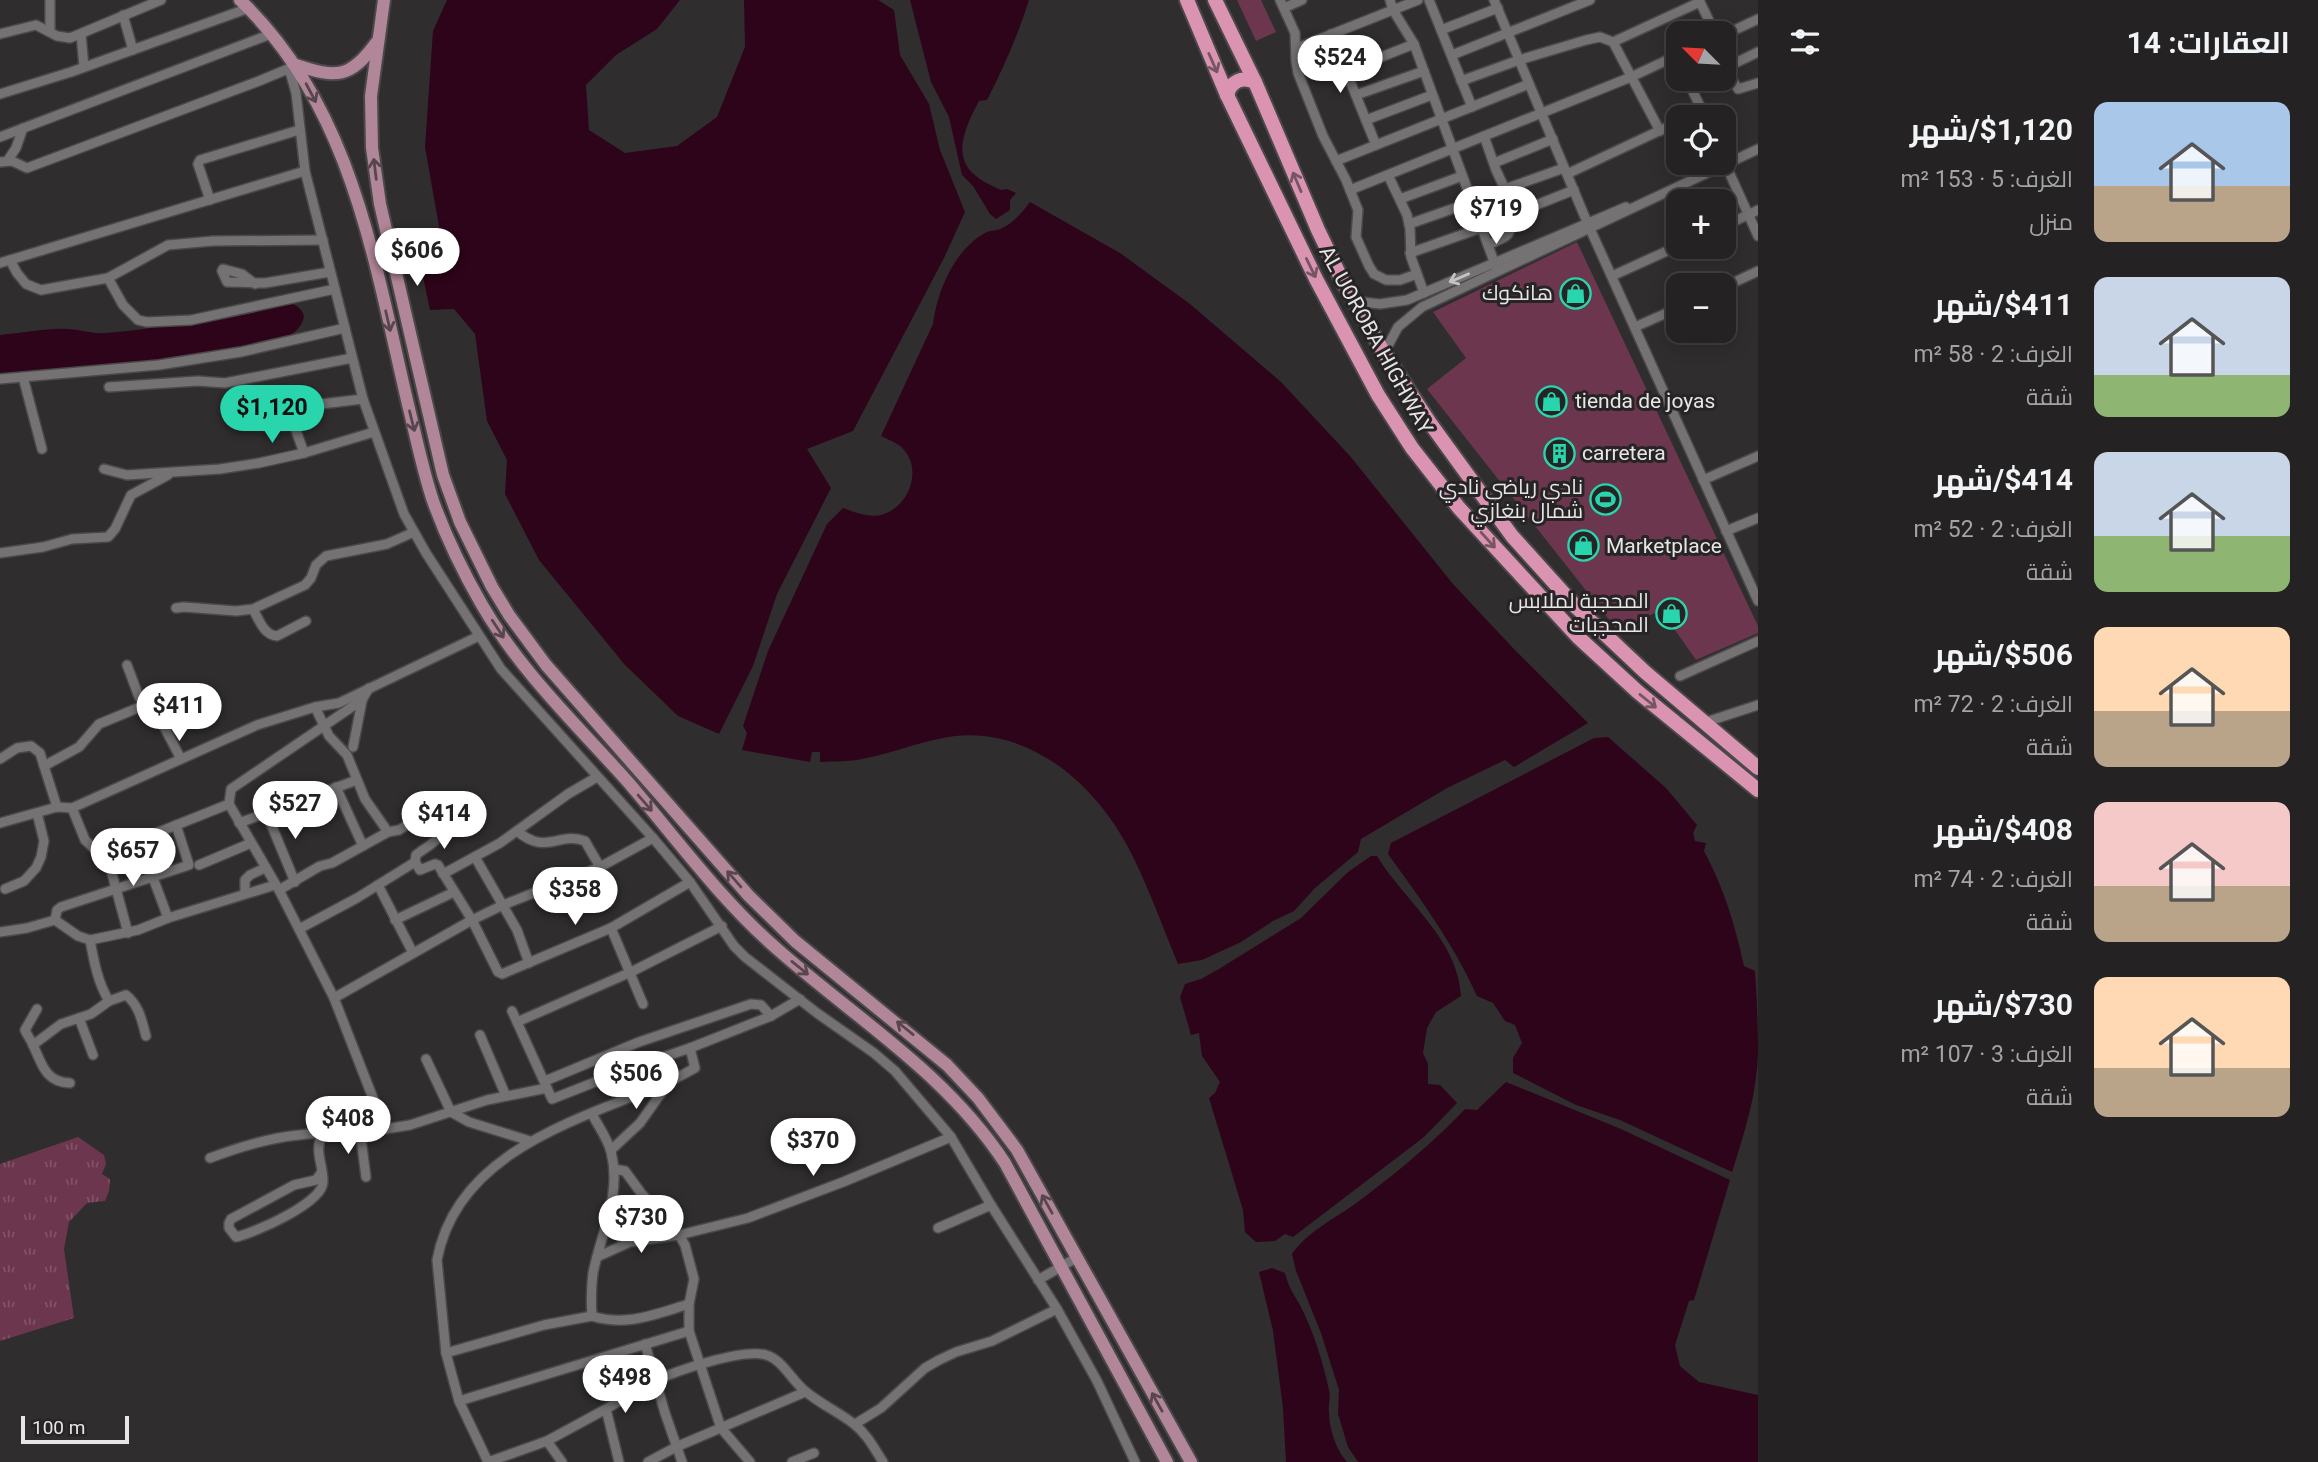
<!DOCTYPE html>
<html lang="ar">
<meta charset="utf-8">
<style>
:root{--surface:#242222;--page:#302f2f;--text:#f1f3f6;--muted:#a3a4a5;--line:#413f40;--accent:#28d5ad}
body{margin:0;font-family:Roboto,Cairo,sans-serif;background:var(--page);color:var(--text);direction:rtl;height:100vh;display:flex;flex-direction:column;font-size:26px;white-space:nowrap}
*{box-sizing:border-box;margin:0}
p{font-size:23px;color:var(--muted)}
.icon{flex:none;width:38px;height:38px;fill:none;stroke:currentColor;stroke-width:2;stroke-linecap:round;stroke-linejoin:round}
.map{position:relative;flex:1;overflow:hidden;direction:ltr}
.side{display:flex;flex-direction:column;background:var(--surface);width:560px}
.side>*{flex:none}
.needle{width:46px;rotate:294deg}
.tools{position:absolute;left:1666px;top:21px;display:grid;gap:14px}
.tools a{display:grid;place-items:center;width:70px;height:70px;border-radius:14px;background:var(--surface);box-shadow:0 4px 18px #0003,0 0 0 2px var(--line);font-size:35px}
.scale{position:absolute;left:21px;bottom:18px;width:108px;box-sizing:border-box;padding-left:7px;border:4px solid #e7e5e5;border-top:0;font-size:19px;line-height:24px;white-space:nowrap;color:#e7e5e5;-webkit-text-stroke:5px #262425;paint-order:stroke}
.price{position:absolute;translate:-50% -60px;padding:0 16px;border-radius:24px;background:#fff;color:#222;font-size:23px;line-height:46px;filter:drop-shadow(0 2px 4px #0008)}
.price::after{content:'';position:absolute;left:50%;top:42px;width:21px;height:16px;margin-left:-10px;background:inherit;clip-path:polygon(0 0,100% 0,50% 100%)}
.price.active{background:var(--accent);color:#111}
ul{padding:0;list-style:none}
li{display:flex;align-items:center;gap:21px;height:175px;padding:0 28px}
li span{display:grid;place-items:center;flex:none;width:196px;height:140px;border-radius:14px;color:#555}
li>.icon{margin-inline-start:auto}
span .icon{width:84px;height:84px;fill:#fffc;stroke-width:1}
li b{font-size:30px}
h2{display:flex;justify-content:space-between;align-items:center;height:84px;padding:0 28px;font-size:30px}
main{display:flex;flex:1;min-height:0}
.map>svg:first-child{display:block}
</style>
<main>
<section class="side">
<h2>العقارات: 14<svg class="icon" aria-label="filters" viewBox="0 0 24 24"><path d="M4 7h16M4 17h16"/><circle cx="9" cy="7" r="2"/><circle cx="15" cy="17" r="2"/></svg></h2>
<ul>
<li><span style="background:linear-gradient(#a9c7e8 60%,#b9a48a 0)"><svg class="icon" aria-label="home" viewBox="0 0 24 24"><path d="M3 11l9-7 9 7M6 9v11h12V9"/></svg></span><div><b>$1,120/شهر</b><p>الغرف: 5 · 153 m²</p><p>منزل</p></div></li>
<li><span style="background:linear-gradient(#c9d6e8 70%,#8fb573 0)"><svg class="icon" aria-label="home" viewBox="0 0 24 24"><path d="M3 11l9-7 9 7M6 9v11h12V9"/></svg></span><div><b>$411/شهر</b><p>الغرف: 2 · 58 m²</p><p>شقة</p></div></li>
<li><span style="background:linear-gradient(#c9d6e8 60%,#8fb573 0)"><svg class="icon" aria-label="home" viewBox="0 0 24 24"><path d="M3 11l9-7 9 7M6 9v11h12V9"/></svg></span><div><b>$414/شهر</b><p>الغرف: 2 · 52 m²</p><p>شقة</p></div></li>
<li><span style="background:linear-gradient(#ffd9b3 60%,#b9a48a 0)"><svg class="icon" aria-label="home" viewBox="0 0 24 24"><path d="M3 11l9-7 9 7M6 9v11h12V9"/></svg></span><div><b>$506/شهر</b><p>الغرف: 2 · 72 m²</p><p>شقة</p></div></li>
<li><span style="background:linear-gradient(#f6c9c9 60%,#b9a48a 0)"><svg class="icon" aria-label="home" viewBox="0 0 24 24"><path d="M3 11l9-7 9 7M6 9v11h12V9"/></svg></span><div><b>$408/شهر</b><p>الغرف: 2 · 74 m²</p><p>شقة</p></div></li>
<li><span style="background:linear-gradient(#ffd9b3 65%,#b9a48a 0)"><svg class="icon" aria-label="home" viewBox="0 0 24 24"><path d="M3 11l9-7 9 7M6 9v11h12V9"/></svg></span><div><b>$730/شهر</b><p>الغرف: 3 · 107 m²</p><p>شقة</p></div></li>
</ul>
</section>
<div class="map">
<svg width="1758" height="1462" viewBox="0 0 1758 1462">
<defs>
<pattern id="grass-tufts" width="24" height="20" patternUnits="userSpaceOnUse" patternTransform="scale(1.75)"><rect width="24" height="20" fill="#6c364f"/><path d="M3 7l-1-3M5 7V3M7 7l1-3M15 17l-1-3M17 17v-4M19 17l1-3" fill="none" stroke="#815368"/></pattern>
</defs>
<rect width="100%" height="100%" fill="#302d2e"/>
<polygon fill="url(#grass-tufts)" points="78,1137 104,1155 106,1164 102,1174 110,1179 109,1191 105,1201 87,1203 69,1222 64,1249 74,1318 0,1341 0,1164"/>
<g fill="#6c364f">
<polygon points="1237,0 1261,0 1276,32 1256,41"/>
<polygon points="1577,242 1758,626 1758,633 1696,660 1661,610 1618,631 1427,389 1466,358 1433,312"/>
</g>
<g fill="#2e041a">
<polygon points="447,0 680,0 657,29 616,55 586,85 589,130 625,153 677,146 717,117 745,47 744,0 878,0 894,10 900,55 929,104 940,150 965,212 944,258 853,431 807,449 831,488 777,594 753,666 719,734 678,716 625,665 539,560 505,494 507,460 487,421 475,334 454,309 430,310 421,267 441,238 425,147 433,31"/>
<path d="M910,0H1029C1018,35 1004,67 987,100L979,101C967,124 950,156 976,176C983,182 993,186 1001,190L1007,189L1016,193L1010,200V210L996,219L990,214L973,186L962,175L949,117L931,82Z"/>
<path d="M1030,202L1120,253L1190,304L1281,382L1350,456L1453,584L1512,647L1588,723L1514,767L1505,760L1447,788L1361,839L1358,852L1315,888L1294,911L1273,921L1241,942L1202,960L1178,964C1164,930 1151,894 1135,861C1103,792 1037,728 955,736C923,740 894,753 862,759C849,762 834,761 820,762V752H812L810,762L742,750L747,733L743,726L768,651L827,524L843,508C854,512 869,518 881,515C909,508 925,467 900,446C895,442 887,439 881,436L933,324C937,291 955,248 987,232C991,230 998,231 1002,228C1014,223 1022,212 1030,202Z"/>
<path d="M286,302C295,304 301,307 304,316C302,327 295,333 285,338L192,357L0,376V335C23,333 47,328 69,329C83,330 92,334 106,333C167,328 226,314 286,302Z"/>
<path d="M1608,737L1666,788L1697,825L1693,833L1695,841L1706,843L1704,851C1724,888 1735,925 1744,966L1755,971C1757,998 1758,1026 1758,1054C1757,1094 1744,1134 1732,1172L1620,1120L1576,1105L1513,1073V1058L1522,1043L1515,1025L1505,1021L1493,1003L1477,996C1453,943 1422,901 1388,854L1391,843L1594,738Z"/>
<path d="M1371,856H1377C1405,902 1458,939 1461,996L1436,1012L1427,1028L1423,1053L1428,1064V1084L1440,1085L1457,1103L1424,1137L1293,1237L1285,1234L1275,1241L1256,1242L1245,1232L1243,1210L1209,1098L1215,1093L1220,1082L1202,1056L1199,1033L1191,1035L1180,997L1185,984L1201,979L1219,969L1301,918L1348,872Z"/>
<path d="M1506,1082L1621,1129L1730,1180L1694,1300L1689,1301L1675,1345L1680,1366L1699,1382L1758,1395V1462H1358L1348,1447L1338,1414L1339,1390L1321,1333L1296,1271L1292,1254C1307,1232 1334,1219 1355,1204C1394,1175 1432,1144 1465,1109L1477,1110Z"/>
<path d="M1272,1268L1285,1273C1289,1289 1294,1294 1301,1307C1314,1333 1323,1362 1329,1390C1331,1397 1328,1404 1329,1412C1329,1428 1336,1450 1347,1462H1286L1283,1408L1273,1331L1259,1272Z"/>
</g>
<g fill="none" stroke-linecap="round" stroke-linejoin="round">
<defs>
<g id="minor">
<polyline points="1280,0 1295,33 1296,61 1298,73 1323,136 1346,180 1358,210 1356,237 1369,266 1374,274 1386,280 1400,280 1417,274"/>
<polyline points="1390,0 1393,10 1414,44 1496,267"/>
<polyline points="1429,0 1472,107"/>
<polyline points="1494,0 1587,222 1758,601"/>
<polyline points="1699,0 1715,33"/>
<polyline points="1284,8 1302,0"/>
<polyline points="123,15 133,50"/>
<polyline points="1441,30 1498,8"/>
<polyline points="50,31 50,0"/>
<polyline points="0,34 36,25 57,36 70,38 161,0"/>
<polyline points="81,34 84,67"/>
<polyline points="1331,34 1376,145"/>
<polyline points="1724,35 1758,19"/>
<polyline points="1613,42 1660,131"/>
<polyline points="1297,48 1418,0"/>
<polyline points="1452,55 1590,0"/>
<polyline points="1724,66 1738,89 1758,83"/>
<polyline points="289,68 296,93 305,171 363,399 404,514 426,553 501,669 653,838 690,882 734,946 745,957 817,1013 874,1053 895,1071 951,1137 991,1205 1057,1309 1097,1381 1135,1462"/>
<polyline points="1725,68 1758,52"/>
<polyline points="1346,71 1414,44"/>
<polyline points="1687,79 1705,117"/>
<polyline points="1461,81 1519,60 1586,40 1600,37 1613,42 1700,2"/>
<polyline points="0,94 71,72 249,8"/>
<polyline points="1356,95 1424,71"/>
<polyline points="1688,117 1702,110"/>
<polyline points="1366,120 1432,95"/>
<path d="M1484,136L1496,170L1516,213L1511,219C1512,239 1503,237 1488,245"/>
<polyline points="0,137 271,34"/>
<polyline points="8,160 16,148 23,128"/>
<polyline points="1336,161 1529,84"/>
<polyline points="1724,161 1758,236"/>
<polyline points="0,162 12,161 27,168 259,81 295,66"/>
<polyline points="1494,163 1553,139"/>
<polyline points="1567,174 1678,122"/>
<polyline points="1388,175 1407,215 1410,229 1411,257 1424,293"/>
<polyline points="1505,189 1564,168"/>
<polyline points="1350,190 1631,77 1678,55"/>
<polyline points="1400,199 1462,176"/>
<polyline points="210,200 198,164 200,160 299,130"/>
<polyline points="1516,213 1574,190"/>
<polyline points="1409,224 1472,202"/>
<polyline points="1724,226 1758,210"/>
<polyline points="1410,253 1481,228"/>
<polyline points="10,260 17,273 26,284 41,290 108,278 168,245 213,241 323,240"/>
<polyline points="0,263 305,171"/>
<polyline points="1612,276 1678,246"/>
<polyline points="108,278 123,305 138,320 147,322 191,320 335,289"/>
<polyline points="255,284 242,274 223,269 222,271 227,282 265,283 330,272"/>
<polyline points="1724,287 1758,271"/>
<polyline points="1353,301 1380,304 1407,300 1626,207"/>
<polyline points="1635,327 1678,308"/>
<polyline points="1384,353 1398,327 1422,307 1758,149"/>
<polyline points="23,377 42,449"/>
<polyline points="0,379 159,365 241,352 345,328"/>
<polyline points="109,387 198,381 225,383 352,358"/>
<polyline points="288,408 304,453"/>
<polyline points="252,416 288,408 363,399"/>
<polyline points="104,469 127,475 220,469 259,463 304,453 374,432"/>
<polyline points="1703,480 1758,456"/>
<polyline points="1726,531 1758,518"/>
<polyline points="0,553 43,547 72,539 108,537 115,529 131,495 168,475"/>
<polyline points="176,608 184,607 236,611 253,609 305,585 311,578 316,565 326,556 387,544 414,532"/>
<path d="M253,609C259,620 264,635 277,636L306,621"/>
<polyline points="127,665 139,697 149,711 160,719 181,759"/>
<polyline points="1680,676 1758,641"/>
<polyline points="369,688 362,700 231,789 229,804 279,890 334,998 385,1129 410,1125 487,1100 547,1088"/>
<polyline points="315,707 329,736 347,755 365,799 388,832"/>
<polyline points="1703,723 1758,705"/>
<polyline points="353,747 362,701"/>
<polyline points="0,759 17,748 31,746 40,753 44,766"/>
<polyline points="336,787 363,846"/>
<polyline points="57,807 44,766 79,747 99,724 145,705"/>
<polyline points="72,808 85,840 104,858 111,870 128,933"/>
<polyline points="266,812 295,882"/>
<polyline points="0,823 57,807 72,808 257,725 315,707 339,703 479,636"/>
<polyline points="239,823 357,780"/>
<path d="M517,831C546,856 559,831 585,841L600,867"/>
<polyline points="139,840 168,918"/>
<polyline points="475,857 517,930 529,963"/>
<polyline points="104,858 139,840 229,804"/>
<polyline points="415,862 420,870 435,864 438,865 472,920 498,972 502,974 611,928 690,882"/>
<polyline points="199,865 251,843"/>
<polyline points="443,874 500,843 568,794 597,777"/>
<polyline points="378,885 413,953"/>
<polyline points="5,889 24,881 36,868 41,857 44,841 37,813"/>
<path d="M279,890L320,866L332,863L388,832L399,830L423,815L433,811L444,814C450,836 430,844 416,855L415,862L357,898L299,929"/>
<polyline points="245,893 245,880 250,875 265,868"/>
<polyline points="55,920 57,910 61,907 189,865 176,825"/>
<polyline points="395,920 454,892"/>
<polyline points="611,928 643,1004"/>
<polyline points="0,932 27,928 55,920 78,936 90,940 138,930 168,918 275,885"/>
<path d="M90,940C94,962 98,983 109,1001L126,995C139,1005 142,1021 146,1036"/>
<polyline points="334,998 472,920 503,905 600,867 653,838"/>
<path d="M37,1009L25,1030C27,1035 31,1040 33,1045C42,1064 45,1082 70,1083"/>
<polyline points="512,1011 552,1099 623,1071 690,1048"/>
<polyline points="79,1018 93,1055"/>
<polyline points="517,1022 631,972 722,926"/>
<polyline points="480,1035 506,1096"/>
<polyline points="33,1045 61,1024 91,1014 109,1001"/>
<polyline points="426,1059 451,1112 469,1122 530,1141"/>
<polyline points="545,1081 639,1042 751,1004 761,1005 771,1016"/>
<polyline points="360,1131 366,1177"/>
<polyline points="611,1150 640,1123 669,1082 695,1068 690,1048 771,1016 800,999"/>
<path d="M210,1158C239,1147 268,1138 299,1135C328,1131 357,1135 385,1129"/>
<polyline points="614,1169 625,1171 641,1193 679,1235 685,1245 694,1279 689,1304 689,1331 721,1428 750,1462"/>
<path d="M321,1173L316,1180L294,1185L231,1219L229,1223V1228L236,1237C254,1233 323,1203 323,1182C323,1162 314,1154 322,1133"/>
<polyline points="938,1228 991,1205"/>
<polyline points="597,1257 630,1242 679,1235 748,1218 843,1182 951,1137"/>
<polyline points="1038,1280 1076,1258"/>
<path d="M592,1316C626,1327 656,1314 689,1304"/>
<polyline points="645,1344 665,1413 682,1462"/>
<path d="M446,1353L544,1325L592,1316C591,1302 591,1288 593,1273C601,1233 622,1194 611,1152C608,1139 598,1126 592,1114"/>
<polyline points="459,1401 689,1331"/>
<polyline points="855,1424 881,1408 925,1368 939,1360 956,1352 992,1341 1057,1309"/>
<polyline points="547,1441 562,1462"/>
<path d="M488,1462L459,1401L446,1353L437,1260C457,1151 580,1119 669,1082"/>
<polyline points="488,1462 547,1441 606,1409"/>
<path d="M619,1462L606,1409C621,1400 637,1391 653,1382C675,1371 743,1348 766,1355C782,1359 792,1381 805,1391C820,1404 839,1412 854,1424C867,1434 874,1448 883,1462"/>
<polyline points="648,1462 676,1447 805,1392"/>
<polyline points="792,1462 814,1453"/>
</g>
<g id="major">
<path d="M240,0C357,111 376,276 413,425C419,451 425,477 433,501C446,537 463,572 482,605C521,672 577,725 628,782C676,838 720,899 776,948C856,1019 945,1072 1005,1163L1167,1462"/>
<polyline points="384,0 371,96 372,148 380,204 443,475 460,522 492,587 509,615 546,665 749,896 795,941 947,1065 978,1098 1017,1150 1191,1462"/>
<path d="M296,65C336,78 350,79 376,43"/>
</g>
<g id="highway">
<polyline points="1187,0 1227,95 1316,279 1378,395 1412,448 1459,508 1578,637 1638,692 1758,790"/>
<polyline points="1215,0 1255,82 1318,230 1343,282 1384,353 1430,423 1512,536 1577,608 1645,672 1758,768"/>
<path d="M1227,95C1231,81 1242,76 1255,82"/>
</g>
</defs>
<use href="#minor" stroke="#4a4848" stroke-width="12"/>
<use href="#major" stroke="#4a4848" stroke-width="16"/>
<use href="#highway" stroke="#4a4848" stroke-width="18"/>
<use href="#minor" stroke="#757274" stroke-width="9"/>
<use href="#major" stroke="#b28699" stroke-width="12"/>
<use href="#highway" stroke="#db93b2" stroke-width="14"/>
</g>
<defs><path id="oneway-shaft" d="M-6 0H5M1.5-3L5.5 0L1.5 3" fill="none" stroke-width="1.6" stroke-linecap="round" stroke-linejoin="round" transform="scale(1.75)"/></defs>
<g stroke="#775664">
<use href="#oneway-shaft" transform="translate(1213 63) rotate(66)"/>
<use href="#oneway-shaft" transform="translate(1297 182) rotate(-113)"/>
<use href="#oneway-shaft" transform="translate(1311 268) rotate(64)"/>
<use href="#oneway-shaft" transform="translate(1488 540) rotate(48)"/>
<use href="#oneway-shaft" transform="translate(1648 701) rotate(39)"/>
</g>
<g stroke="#57464e">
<use href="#oneway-shaft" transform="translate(311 93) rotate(62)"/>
<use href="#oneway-shaft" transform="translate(375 169) rotate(-97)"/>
<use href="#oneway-shaft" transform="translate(388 321) rotate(77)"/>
<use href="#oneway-shaft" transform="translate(412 421) rotate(76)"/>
<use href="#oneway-shaft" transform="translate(498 629) rotate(57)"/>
<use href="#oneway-shaft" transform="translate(645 803) rotate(49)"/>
<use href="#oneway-shaft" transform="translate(734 879) rotate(-131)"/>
<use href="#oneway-shaft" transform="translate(800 968) rotate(39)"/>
<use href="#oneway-shaft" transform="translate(905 1028) rotate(-141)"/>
<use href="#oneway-shaft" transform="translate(1047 1204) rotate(-119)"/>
<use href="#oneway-shaft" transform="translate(1157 1402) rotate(-119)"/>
</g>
<use stroke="#c5c2c3" href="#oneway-shaft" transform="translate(1459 278) rotate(157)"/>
<defs>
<symbol id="shop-ring" viewBox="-11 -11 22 22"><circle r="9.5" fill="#262425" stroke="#28d5ad" stroke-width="1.5"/><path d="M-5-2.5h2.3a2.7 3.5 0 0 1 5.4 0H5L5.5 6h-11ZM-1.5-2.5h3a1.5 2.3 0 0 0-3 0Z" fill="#28d5ad"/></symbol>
<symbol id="building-ring" viewBox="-11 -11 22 22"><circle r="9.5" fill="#262425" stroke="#28d5ad" stroke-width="1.5"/><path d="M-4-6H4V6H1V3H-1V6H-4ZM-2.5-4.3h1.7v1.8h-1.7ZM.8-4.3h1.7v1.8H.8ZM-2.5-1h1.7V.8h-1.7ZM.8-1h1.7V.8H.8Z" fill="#28d5ad"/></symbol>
<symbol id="stadium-ring" viewBox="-11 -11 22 22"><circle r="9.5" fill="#262425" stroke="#28d5ad" stroke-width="1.5"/><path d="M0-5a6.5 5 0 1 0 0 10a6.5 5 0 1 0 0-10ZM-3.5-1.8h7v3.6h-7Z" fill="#28d5ad"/></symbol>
</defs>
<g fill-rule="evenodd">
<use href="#shop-ring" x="1558" y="276" width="35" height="35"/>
<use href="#shop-ring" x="1534" y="384" width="35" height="35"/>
<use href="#building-ring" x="1542" y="436" width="35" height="35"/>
<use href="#stadium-ring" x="1588" y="482" width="35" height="35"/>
<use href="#shop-ring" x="1566" y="528" width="35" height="35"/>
<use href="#shop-ring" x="1654" y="596" width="35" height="35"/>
</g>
<g text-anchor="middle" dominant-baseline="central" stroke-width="6" stroke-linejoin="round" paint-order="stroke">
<g font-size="21" fill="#e7e5e5" stroke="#262425" text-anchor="end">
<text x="1553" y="293">هانكوك</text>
<text x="1575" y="401" text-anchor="start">tienda de joyas</text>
<text x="1582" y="453" text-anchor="start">carretera</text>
<text x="1583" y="487">نادي رياضي نادي<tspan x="1583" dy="24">شمال بنغازي</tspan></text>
<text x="1606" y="546" text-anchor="start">Marketplace</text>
<text x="1649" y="601">المحجبة لملابس<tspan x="1649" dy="24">المحجبات</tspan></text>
</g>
<g font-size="21" fill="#e7e5e5" stroke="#262425">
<text transform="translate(1376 340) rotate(61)">AL UOROBA HIGHWAY</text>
</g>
</g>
</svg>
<div class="tools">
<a><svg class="needle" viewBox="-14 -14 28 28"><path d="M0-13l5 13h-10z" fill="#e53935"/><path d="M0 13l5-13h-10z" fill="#a3a4a5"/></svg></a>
<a><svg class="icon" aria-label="locate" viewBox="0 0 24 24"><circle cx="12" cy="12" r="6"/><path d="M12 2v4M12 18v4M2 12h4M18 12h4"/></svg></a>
<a>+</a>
<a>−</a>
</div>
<div class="scale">100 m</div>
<b class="price" style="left:1340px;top:95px">$524</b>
<b class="price" style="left:1496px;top:246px">$719</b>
<b class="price" style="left:417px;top:288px">$606</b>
<b class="price active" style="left:272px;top:445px">$1,120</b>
<b class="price" style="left:179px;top:743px">$411</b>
<b class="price" style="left:295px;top:841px">$527</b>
<b class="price" style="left:444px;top:851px">$414</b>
<b class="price" style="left:133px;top:888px">$657</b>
<b class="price" style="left:575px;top:927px">$358</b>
<b class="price" style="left:636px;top:1111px">$506</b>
<b class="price" style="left:348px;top:1156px">$408</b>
<b class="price" style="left:813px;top:1178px">$370</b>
<b class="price" style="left:641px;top:1255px">$730</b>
<b class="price" style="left:625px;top:1415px">$498</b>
</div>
</main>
